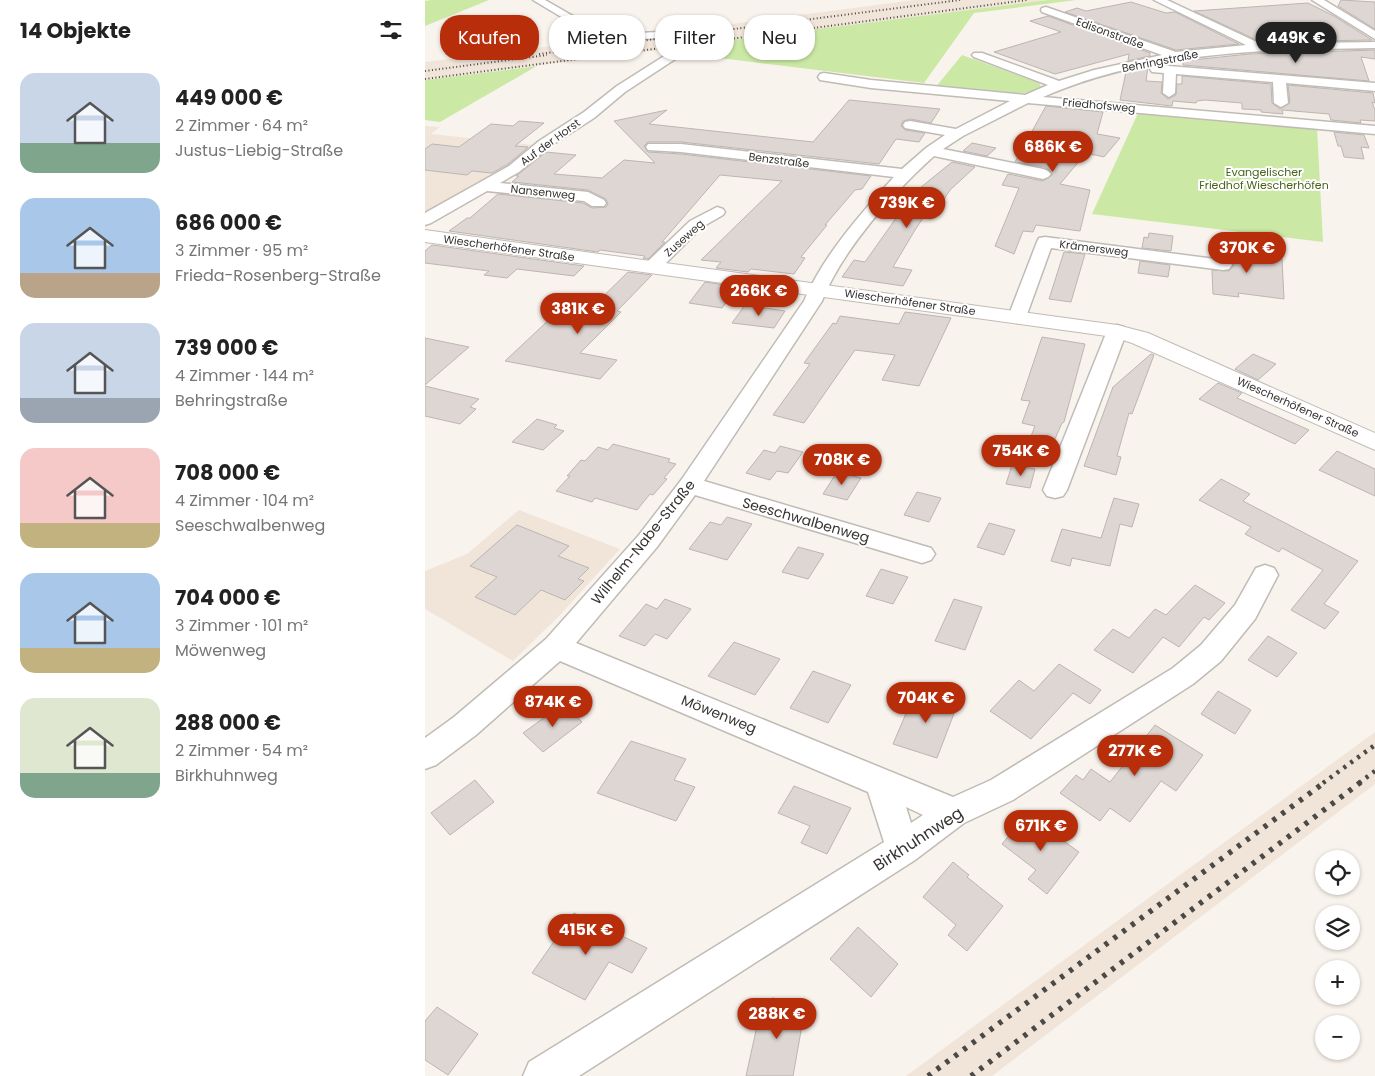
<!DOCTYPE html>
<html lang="de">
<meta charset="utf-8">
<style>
:root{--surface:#fff;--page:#f6f6f6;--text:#222;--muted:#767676;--accent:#b82d0a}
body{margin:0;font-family:Poppins,sans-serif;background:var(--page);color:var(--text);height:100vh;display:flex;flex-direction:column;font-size:19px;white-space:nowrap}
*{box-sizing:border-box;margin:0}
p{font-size:16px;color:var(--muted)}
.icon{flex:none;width:28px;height:28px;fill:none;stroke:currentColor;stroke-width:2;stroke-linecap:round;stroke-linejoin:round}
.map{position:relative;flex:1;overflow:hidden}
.drawer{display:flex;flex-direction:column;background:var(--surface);width:425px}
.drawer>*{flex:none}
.guide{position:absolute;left:15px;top:15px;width:475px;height:45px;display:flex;gap:10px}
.buttons{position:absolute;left:890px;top:850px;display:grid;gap:10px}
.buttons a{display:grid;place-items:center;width:45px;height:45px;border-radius:50%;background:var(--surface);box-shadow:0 1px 4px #0004;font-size:25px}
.price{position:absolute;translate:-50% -42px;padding:0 11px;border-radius:18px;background:var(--accent);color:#fff;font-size:16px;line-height:32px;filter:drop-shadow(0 1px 2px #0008)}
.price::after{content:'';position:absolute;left:50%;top:30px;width:15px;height:11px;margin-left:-8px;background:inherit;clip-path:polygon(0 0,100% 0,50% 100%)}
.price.selected{background:#222;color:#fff}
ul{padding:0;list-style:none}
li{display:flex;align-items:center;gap:15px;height:125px;padding:0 20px}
li span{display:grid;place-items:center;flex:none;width:140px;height:100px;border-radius:15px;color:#555}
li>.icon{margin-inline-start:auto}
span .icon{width:60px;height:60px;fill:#fffc;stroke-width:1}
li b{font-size:21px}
h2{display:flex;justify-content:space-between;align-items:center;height:60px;padding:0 20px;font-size:21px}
.pill{padding:0 18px;border-radius:20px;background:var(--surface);box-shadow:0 1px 4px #0004;font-size:18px;line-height:45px}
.pill.selected{background:var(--accent);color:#fff}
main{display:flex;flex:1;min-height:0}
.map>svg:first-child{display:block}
</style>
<main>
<section class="drawer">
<h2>14 Objekte<svg class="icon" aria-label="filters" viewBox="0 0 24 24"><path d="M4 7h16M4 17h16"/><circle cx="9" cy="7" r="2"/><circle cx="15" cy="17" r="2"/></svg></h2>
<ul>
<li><span style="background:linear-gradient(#c9d6e8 70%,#7fa58c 0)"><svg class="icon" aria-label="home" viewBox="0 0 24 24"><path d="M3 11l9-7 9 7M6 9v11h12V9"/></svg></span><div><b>449 000 €</b><p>2 Zimmer · 64 m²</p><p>Justus-Liebig-Straße</p></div></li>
<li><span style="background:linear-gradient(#a9c7e8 75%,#b9a48a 0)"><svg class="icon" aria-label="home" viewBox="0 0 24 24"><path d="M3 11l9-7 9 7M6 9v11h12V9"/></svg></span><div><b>686 000 €</b><p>3 Zimmer · 95 m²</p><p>Frieda-Rosenberg-Straße</p></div></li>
<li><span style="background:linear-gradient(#c9d6e8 75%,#9aa5b1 0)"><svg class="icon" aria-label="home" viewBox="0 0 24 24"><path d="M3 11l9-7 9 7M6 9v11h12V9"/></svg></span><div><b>739 000 €</b><p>4 Zimmer · 144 m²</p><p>Behringstraße</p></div></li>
<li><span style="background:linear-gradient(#f6c9c9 75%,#c2b280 0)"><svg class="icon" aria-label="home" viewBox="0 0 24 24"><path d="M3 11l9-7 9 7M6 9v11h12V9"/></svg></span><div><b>708 000 €</b><p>4 Zimmer · 104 m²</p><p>Seeschwalbenweg</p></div></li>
<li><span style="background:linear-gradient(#a9c7e8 75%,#c2b280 0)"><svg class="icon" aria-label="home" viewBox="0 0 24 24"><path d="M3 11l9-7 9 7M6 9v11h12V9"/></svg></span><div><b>704 000 €</b><p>3 Zimmer · 101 m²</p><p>Möwenweg</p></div></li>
<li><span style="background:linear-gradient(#dfe7d0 75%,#7fa58c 0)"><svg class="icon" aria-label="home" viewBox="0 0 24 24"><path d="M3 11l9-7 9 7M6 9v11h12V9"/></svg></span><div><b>288 000 €</b><p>2 Zimmer · 54 m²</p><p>Birkhuhnweg</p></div></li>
</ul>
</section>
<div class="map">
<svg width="950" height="1076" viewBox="0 0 950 1076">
<rect width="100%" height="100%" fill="#f9f3ed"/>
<g fill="#f1e5da">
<polygon points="490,0 623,0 0,80 0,62 175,40 235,35 306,24"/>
<polygon points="0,126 15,127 6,134 110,145 81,168 51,183 0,213"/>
<polygon points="94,510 195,549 135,615 88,661 0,609 0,571 42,554"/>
<polygon points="950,732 950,784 567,1076 481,1076"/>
</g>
<g fill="#cbe9a5">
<polygon points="6,0 64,0 0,26 0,1"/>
<polygon points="623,0 651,0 549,13 499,83 229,50"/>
<polygon points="537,55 604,79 614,83 617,88 589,96 509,89"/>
<polygon points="112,66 15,122 0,120 0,80"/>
<polygon points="714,111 892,127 898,242 667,214"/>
</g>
<g fill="#ded6d2" stroke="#bcb5b1">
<polygon points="916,0 950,2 950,29 913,6"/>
<polygon points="706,2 741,13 750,12 814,44 751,50 640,12 652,8 661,11"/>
<polygon points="883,3 909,16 947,40 836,42 769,11"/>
<polygon points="623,16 725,53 725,56 703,61 704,54 630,74 569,52 636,32 605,21"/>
<polygon points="950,50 950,59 936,57 944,81 758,65 758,61 824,54"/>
<polygon points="723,67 721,81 737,82 736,93 743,99 751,95 752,84 757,84 757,76 846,84 847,103 855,109 865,103 863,85 948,93 950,103 947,102 950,110 950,121 935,120 936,123 906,120 904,114 857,110 858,114 836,112 836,110 817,109 817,103 780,100 772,101 771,103 748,101 747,106 695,100 701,72"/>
<polygon points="424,100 515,109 506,123 485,119 478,121 476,126 480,130 500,133 494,142 471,139 454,164 256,142 223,142 219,146 223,152 256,154 446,176 437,189 430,190 400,225 402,225 376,257 380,258 369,274 326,269 323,272 291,268 296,262 276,260 357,181 295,175 237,242 240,242 223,259 218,258 220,256 175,250 173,252 24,231 42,218 45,218 73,194 158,203 167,208 181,207 183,204 181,199 163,190 87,182 94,176 91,176 121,152 151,155 129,174 177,178 199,160 230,163 189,121 242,110 224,124 388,142"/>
<polygon points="621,106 678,112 672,134 695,138 679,157 661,153 635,184 665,190 655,231 611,225 608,232 598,231 589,254 570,246 594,188 577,185 583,174 618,181 627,175 624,170 619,167 590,162"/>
<polygon points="94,121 119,123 90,146 103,147 101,149 83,164 67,173 47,171 42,175 0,170 0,149 7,144 34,147 66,124 88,126"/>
<polygon points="909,132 939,135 944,148 936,147 939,159 919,157 916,146 913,146"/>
<polygon points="547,143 571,148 562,156 538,151"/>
<polygon points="527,162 550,167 525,190 506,219 498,218 490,230 468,267 487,270 478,286 417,277 429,260 440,262 481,204 498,189 495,188"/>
<polygon points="724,233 748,236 746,251 717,248 719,237 723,238"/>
<polygon points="788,241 809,244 809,254 857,259 859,299 813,293 814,297 788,294 787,270 804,271 809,265 804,259 787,257"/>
<polygon points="7,245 159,266 149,276 92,269 82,278 59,275 64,271 0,263 0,251"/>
<polygon points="639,252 660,254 646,302 624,299"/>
<polygon points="715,261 745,265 743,277 713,273"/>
<polygon points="203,272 227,275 192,311 196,312 155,353 192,360 175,379 80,361 128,316 153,321"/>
<polygon points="280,282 313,287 297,308 264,303"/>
<polygon points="320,305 360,311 349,328 307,323"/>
<polygon points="480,312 526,318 494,386 457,380 470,355 430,350 379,423 348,415 385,364 379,363 408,323 411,324 415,316 474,324"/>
<polygon points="617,337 660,344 639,422 637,423 626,448 603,444 610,426 597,423 605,401 596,400"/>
<polygon points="0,338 44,347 0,385"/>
<polygon points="726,354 729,355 707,414 704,413 692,456 696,457 691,475 659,466 688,387"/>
<polygon points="828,354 851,364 833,380 810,369"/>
<polygon points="793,383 817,393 812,398 884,430 870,444 774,399"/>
<polygon points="0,386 54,399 45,407 51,409 35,424 0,416"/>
<polygon points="112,419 132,425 129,428 139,431 118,450 87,442"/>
<polygon points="188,444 245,459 243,462 251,464 239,478 242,479 228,495 225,494 212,510 170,498 167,502 131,491 145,476 142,476 156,460 160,461 173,447 183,450"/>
<polygon points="355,446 378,452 363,473 352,471 345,480 321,473 339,450 350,453"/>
<polygon points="912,451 950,469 950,496 894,470"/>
<polygon points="587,465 610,469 605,488 581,484"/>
<polygon points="412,472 436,478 422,500 398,494"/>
<polygon points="796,479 825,494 818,501 933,561 899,604 914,612 900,629 866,610 898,570 857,548 854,552 820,534 826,527 774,500"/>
<polygon points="492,492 516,498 504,522 479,515"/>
<polygon points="689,498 714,504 707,527 695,524 685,566 647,558 645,566 626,561 637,529 676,538"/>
<polygon points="302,517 327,524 302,560 264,549 285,522 296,525"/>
<polygon points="564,523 590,530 579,555 552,547"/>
<polygon points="92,525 144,546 133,556 164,568 153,579 159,581 140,600 116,590 90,615 50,597 72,577 45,566"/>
<polygon points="373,547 399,554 383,579 357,572"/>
<polygon points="456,569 483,577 468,604 441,596"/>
<polygon points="770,585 800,603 784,620 779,617 754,647 738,637 708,673 669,650 688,629 704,638 730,609 741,615"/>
<polygon points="240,599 266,609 242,639 230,634 220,646 194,636 221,604 232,609"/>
<polygon points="529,599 557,607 540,650 510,641"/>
<polygon points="843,636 872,653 852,677 823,660"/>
<polygon points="309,642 355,659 330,695 283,676"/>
<polygon points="634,664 676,690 665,704 648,693 606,739 565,711 594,680 609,691"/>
<polygon points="388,671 426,685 403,723 365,708"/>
<polygon points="491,690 533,703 512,758 468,744"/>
<polygon points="793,691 826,710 810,734 776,714"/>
<polygon points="138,704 157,722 118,752 98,733"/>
<polygon points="730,725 778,755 751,791 736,781 705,822 685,808 675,821 635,793 651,775 658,780 666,769 685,782"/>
<polygon points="206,741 261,759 249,780 270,787 251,821 172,793"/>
<polygon points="50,780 69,802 25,835 6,813"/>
<polygon points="369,786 426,808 402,854 376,843 385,826 353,813"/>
<polygon points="604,812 620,824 618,826 654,852 622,894 603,879 611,870 577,844"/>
<polygon points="528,862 544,875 542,877 578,906 542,951 523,935 531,925 498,897"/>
<polygon points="149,913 222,948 207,973 184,962 160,1000 107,973"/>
<polygon points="433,927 473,964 446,997 405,959"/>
<polygon points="347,998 381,1003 368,1076 321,1076 334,1017 343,1018"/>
<polygon points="12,1007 53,1034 23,1075 0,1060 0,1021"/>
</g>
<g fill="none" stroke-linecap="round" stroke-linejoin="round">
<defs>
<g id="street">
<polygon points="108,0 120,0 181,35 249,31 253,32 267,45 264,50 200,92 169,118 124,147 94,172 75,183 163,192 179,200 181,203 179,206 167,206 159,201 62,191 6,223 0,225 0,213 84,166 114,141 159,112 192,86 255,46 246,38 175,40"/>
<path d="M729,0H742L836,44L950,42V48C838,50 723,51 618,97L950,126V134L603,103L538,136L518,149L618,169L623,171L626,174L623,177L618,179L509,156C468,193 417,250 397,301L279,481L506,548L510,554L506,560L497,563L270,495L232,547L151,643L528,797L566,780L748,668L776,645L810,605L831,568L840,565L849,568L853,575L830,619L796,661L768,684L588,800L539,823L490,860L154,1076H98L104,1062L459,842L443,792L135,661L51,735L11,765L0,769V738L29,717L121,639L214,535L257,479L379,301C398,256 436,213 469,177L256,152L223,150L221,147L223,144H256L477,169L501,148L520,135L480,128L478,125L480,122L485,121L531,129L585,101L446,88L395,80L393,77L395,74L399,73L446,80L600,95L623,85L549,57L547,55L549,53H557L634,81L669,70L737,55L617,12L616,10L617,8L621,7L751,52L821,45ZM481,807L498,815L486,823Z"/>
<polygon points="887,0 899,0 950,31 950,39"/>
<polygon points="731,65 950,83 950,91 861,83 863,103 856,107 849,103 848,82 751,74 750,93 744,97 738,93 739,73 727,72 725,69"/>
<polygon points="292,207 298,209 300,212 298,215 277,227 233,271 227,272 221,271 218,267 221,263 265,221"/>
<polygon points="620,237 798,260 804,261 807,265 804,269 798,270 626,248 601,317 599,321 592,323 585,321 583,317 612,242 614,238"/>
<polygon points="692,325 699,327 702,331 642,490 638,496 630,498 622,496 618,490 682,331 685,327"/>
</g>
<polygon id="secondary" points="0,230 692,325 723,333 950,433 950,450 707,343 689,337 0,242"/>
</defs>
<use href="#street" stroke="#c1bbb6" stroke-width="3"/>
<use href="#secondary" stroke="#c1bbb6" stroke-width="2"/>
<use href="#street" fill="#fff" fill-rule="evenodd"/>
<use href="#secondary" fill="#fff" fill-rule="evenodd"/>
<g stroke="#4b4946" stroke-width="2" stroke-dasharray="1 2.5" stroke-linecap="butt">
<polyline points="114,54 535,0"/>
<polyline points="0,71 122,55"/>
<polyline points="0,79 602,0"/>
</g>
<g stroke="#4b4946" stroke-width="4.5" stroke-dasharray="3 5.5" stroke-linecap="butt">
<polyline points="898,783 950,745"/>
<polyline points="934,783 950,771"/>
</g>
<g stroke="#4b4946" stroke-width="5.5" stroke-dasharray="4 7" stroke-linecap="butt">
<polyline points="503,1076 900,782"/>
<polyline points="546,1076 936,782"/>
</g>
</g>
<g text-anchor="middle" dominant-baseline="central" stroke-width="4" stroke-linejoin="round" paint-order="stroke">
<g font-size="11" fill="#363432" stroke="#fff">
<text transform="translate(685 33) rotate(20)">Edisonstraße</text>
<text transform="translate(735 61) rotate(-11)">Behringstraße</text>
<text transform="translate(674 105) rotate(5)">Friedhofsweg</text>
<text transform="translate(125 142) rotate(-36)">Auf der Horst</text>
<text transform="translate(354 160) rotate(7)">Benzstraße</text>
<text transform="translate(118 192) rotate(6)">Nansenweg</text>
<text transform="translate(259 238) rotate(-42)">Zuseweg</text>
<text transform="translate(84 248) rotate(8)">Wiescherhöfener Straße</text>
<text transform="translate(669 248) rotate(7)">Krämersweg</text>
<text transform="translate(485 302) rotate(8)">Wiescherhöfener Straße</text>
<text transform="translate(873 407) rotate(24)">Wiescherhöfener Straße</text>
</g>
<g font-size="11" fill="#47621b" stroke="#fff">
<text x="839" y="172">Evangelischer<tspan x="839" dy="13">Friedhof Wiescherhöfen</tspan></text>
</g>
<g font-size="14" fill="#363432" stroke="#fff">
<text transform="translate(381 520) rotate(16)">Seeschwalbenweg</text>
<text transform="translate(218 542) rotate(-51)">Wilhelm-Nabe-Straße</text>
<text transform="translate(294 714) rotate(22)">Möwenweg</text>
</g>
<g font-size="16" fill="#363432" stroke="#fff">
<text transform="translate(493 839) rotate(-33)">Birkhuhnweg</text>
</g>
</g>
</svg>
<div class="buttons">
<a><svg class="icon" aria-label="locate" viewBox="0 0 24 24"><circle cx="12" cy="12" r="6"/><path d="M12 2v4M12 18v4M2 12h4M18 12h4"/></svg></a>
<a><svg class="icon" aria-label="layers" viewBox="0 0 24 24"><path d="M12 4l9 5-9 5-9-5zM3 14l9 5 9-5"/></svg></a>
<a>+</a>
<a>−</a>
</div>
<b class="price selected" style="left:871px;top:64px">449K €</b>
<b class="price" style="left:628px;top:173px">686K €</b>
<b class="price" style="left:482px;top:229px">739K €</b>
<b class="price" style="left:822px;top:274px">370K €</b>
<b class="price" style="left:334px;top:317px">266K €</b>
<b class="price" style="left:153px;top:335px">381K €</b>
<b class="price" style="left:596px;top:477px">754K €</b>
<b class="price" style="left:417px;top:486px">708K €</b>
<b class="price" style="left:501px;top:724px">704K €</b>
<b class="price" style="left:128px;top:728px">874K €</b>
<b class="price" style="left:710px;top:777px">277K €</b>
<b class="price" style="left:616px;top:852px">671K €</b>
<b class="price" style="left:161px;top:956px">415K €</b>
<b class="price" style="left:352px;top:1040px">288K €</b>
<div class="guide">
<a class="pill selected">Kaufen</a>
<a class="pill">Mieten</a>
<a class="pill">Filter</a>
<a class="pill">Neu</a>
</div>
</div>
</main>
